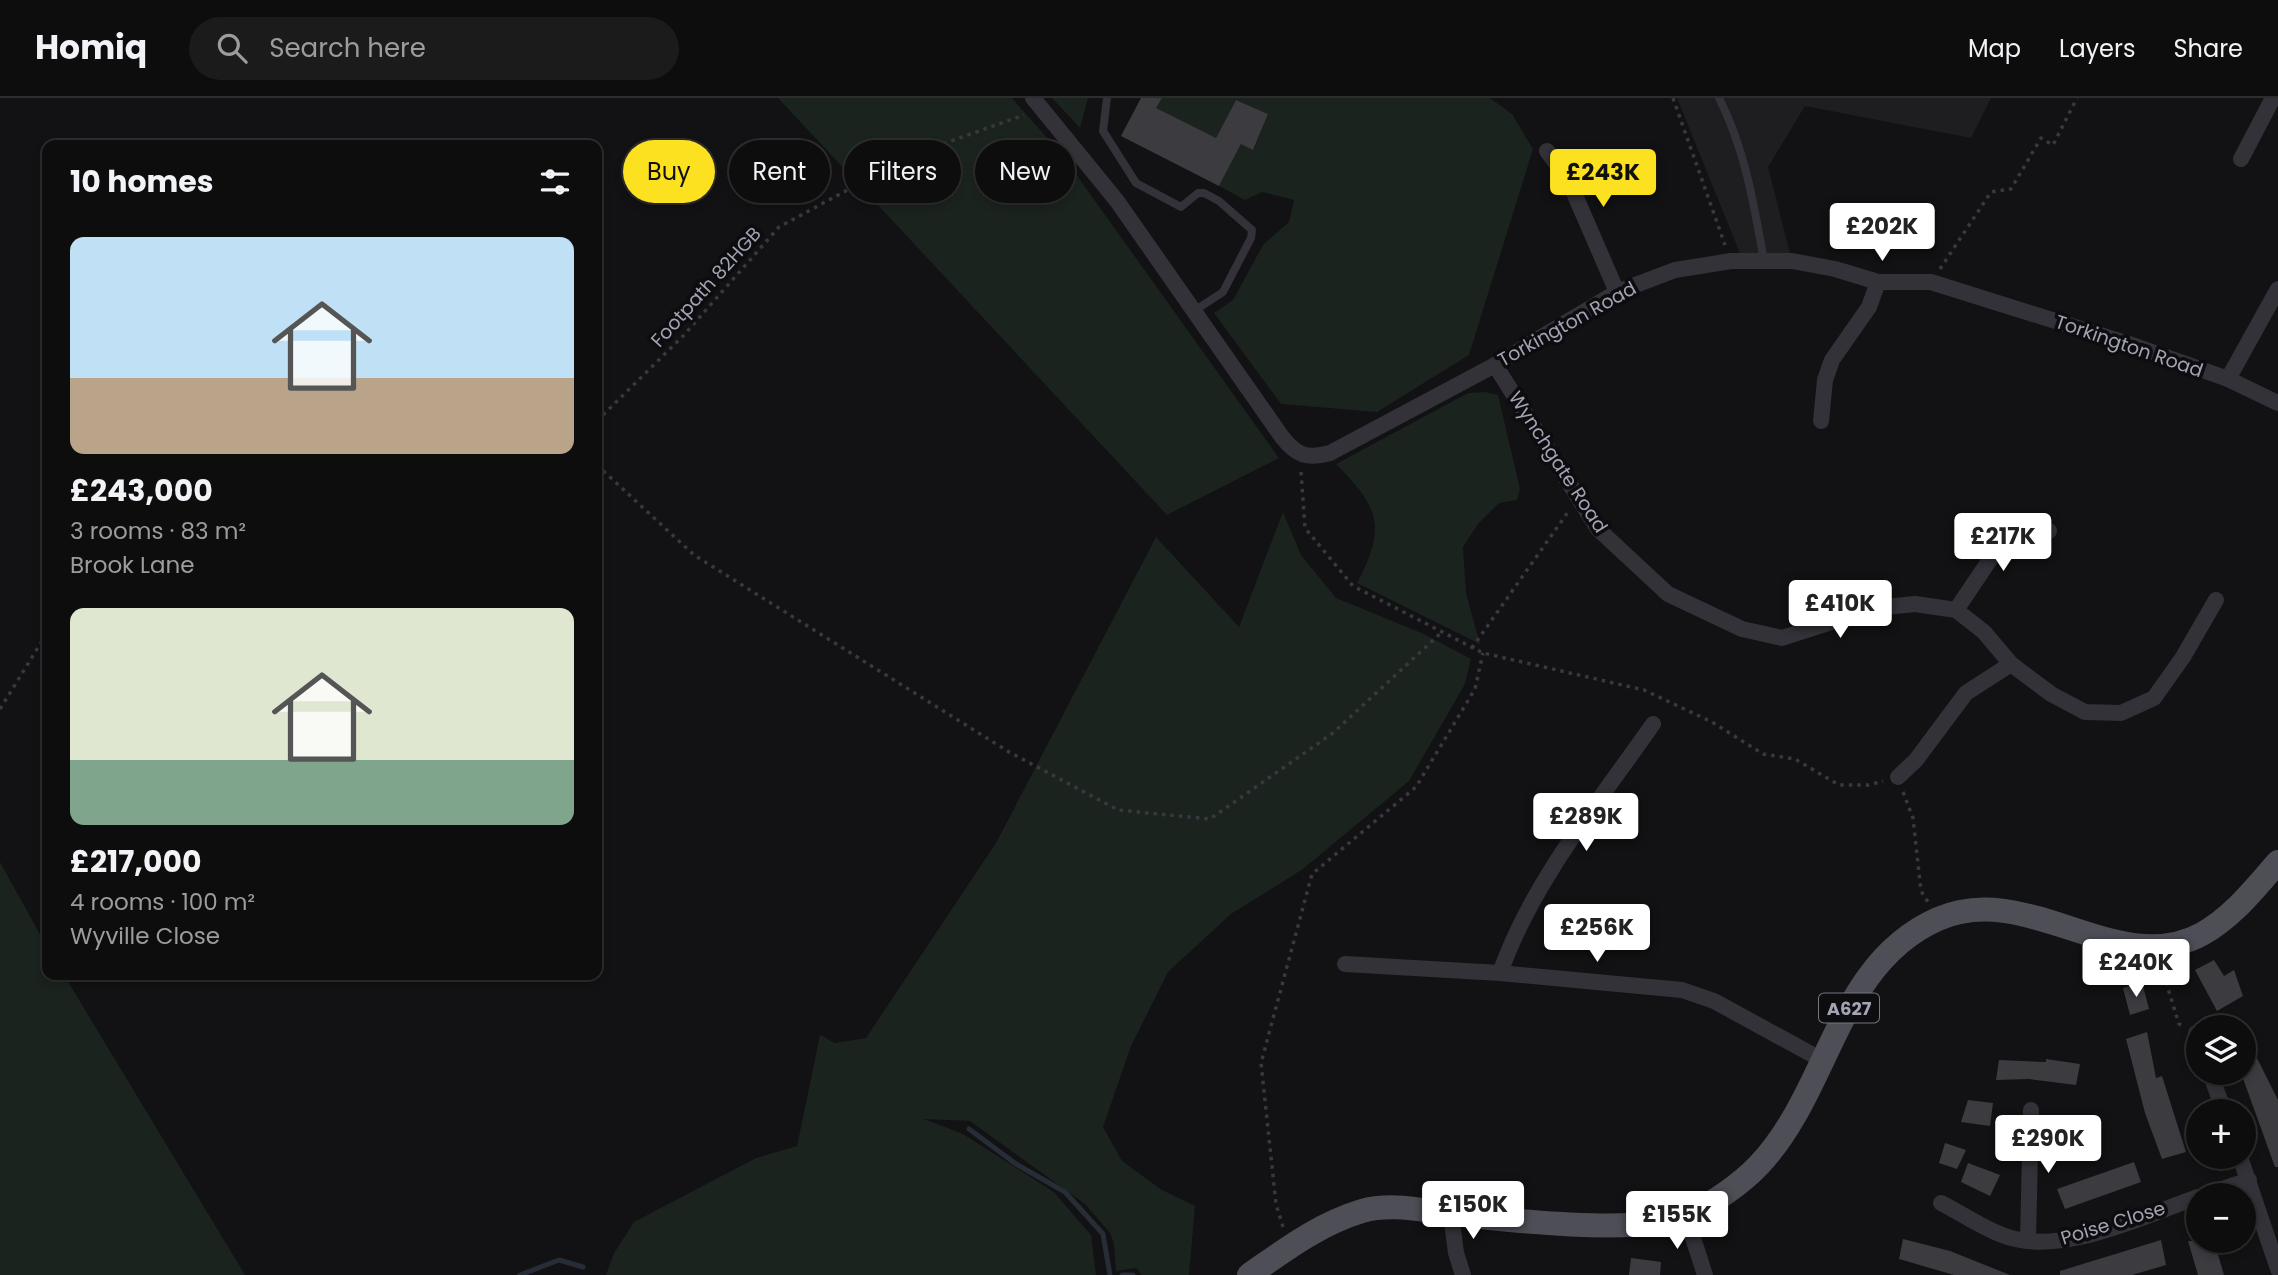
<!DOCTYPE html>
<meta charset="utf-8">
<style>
:root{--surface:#0e0d0e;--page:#1c1b1c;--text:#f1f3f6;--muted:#9b9c9e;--line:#2e2d2e;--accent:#fce120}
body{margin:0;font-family:Poppins,sans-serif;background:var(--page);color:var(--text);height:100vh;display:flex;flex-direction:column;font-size:26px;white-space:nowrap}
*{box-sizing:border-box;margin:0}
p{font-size:23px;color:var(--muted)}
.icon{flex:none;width:38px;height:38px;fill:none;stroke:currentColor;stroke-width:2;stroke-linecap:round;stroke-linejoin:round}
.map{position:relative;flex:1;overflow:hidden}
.panel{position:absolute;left:42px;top:42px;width:560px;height:840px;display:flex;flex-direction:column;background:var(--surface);border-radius:14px;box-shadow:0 4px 10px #0003,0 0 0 2px var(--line)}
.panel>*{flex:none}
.guide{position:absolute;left:623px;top:42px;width:665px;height:63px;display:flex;gap:14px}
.buttons{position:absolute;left:2186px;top:917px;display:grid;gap:14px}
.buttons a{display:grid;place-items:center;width:70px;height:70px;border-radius:50%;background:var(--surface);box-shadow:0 4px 10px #0003,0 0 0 2px var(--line);font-size:35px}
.price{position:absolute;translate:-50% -60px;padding:0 16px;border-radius:7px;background:#fff;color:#222;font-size:23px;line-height:46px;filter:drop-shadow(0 2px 4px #0008)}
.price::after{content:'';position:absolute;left:50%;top:42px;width:21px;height:16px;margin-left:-10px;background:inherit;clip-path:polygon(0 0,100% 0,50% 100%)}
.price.current{background:var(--accent);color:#111}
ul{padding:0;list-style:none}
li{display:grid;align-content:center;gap:14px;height:371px;padding:0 28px}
li span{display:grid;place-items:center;height:217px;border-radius:14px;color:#555}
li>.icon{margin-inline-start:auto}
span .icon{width:126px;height:126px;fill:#fffc;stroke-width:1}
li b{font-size:30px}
h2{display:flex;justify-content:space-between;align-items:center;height:84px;padding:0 28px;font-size:30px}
.chip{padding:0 24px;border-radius:32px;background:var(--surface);box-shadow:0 4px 10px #0003,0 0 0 2px var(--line);font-size:24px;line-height:63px}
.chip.current{background:var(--accent);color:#111}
header{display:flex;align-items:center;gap:42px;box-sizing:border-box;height:98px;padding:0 35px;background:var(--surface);border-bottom:2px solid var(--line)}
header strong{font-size:33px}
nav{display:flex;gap:38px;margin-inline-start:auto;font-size:24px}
.search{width:490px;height:63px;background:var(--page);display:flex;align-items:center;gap:18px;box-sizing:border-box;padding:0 24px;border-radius:38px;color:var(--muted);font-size:26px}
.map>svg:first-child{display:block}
</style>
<header>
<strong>Homiq</strong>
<div class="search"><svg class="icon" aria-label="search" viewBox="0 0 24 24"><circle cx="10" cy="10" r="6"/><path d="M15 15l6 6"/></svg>Search here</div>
<nav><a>Map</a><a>Layers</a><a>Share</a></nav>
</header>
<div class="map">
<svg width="2278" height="1177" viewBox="0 0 2278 1177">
<rect width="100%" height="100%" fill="#121113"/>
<polygon fill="#1e1d20" points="1677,0 1991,0 1971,40 1805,8 1768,69 1792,163 1743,163"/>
<g fill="#1b231e">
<polygon points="778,0 1012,0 1063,58 1279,360 1167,417"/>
<polygon points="1052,0 1088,0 1080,30"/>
<polygon points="1162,0 1490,0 1512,16 1533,51 1469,257 1377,314 1281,306 1214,215 1233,202 1263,147 1289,124 1294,102 1262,94 1245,102 1219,88 1241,46 1254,51 1268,16 1236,2 1216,40 1156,10"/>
<path d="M1485,294L1498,297L1520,391L1517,402L1499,405L1478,426L1463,449L1466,495L1480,546L1357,485C1387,429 1379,409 1336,366L1468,295Z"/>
<polygon points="1283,414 1301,457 1336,500 1424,536 1471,561 1465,586 1409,683 1303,771 1231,816 1168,874 1131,948 1103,1029 1122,1063 1162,1092 1195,1108 1189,1177 1142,1177 1136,1170 1116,1173 1114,1146 1110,1135 1085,1106 970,1023 924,1021 963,1036 1054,1094 1091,1137 1096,1177 606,1177 614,1155 634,1124 756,1060 797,1048 820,937 835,945 866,940 996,745 1156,439 1239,529"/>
<polygon points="0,764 47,849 47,877 64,877 245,1177 0,1177"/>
</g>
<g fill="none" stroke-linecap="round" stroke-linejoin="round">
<g stroke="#272d37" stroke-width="5">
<polyline points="969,1031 1016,1066 1065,1094 1103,1136 1110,1177"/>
<polyline points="520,1177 559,1162 583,1169"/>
<polyline points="1122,1177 1133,1177"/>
</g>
</g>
<g fill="#3c3b40">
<polygon points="1141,0 1162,0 1156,10 1216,40 1236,2 1268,16 1253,52 1241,46 1219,88 1121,38"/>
<polygon points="2214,862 2224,878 2234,872 2243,898 2217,913 2195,872"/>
<polygon points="2142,884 2149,911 2130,917 2123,890"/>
<polygon points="2147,934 2156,980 2162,978 2186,1054 2162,1061 2145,1015 2126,941"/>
<polygon points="2257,960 2278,1002 2278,1069 2275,1069 2241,975 2244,965"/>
<polygon points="2046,961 2080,966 2076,987 2029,981 1996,982 1999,962 2046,964"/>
<polygon points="1968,1002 1993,1005 1990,1028 1961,1024"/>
<polygon points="2082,1025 2088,1042 2069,1050 2061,1033"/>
<polygon points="1945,1045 1966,1052 1957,1071 1939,1065"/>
<polygon points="2134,1064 2141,1084 2065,1111 2057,1091"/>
<polygon points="1968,1065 2000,1077 1990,1098 1961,1084"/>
<polygon points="1903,1141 1950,1153 2010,1177 1954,1177 1899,1161"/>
<polygon points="2161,1142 2166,1167 2132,1177 2060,1177 2060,1173"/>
<polygon points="2188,1143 2214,1143 2224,1177 2198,1177"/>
<polygon points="1631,1160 1661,1164 1660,1177 1629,1177"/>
</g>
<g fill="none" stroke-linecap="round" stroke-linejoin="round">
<g stroke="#38383f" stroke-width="3.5" stroke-dasharray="3.5 5" stroke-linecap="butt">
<polyline points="1673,0 1725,147"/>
<polyline points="1940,171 1991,94 2011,91 2041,40 2053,47 2077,0"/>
<polyline points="597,323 684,237 779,129 864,83 948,44 1024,17"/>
<polyline points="597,367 694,457 1009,654 1118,712 1210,721 1333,635 1442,534"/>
<polyline points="1301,374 1305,430 1353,488 1483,555 1644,592 1712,624 1763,656 1795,661 1839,687 1869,687 1883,683"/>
<polyline points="1472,550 1568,414"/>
<polyline points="0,611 47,535"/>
<polyline points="1903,694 1913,720 1921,793 1928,804"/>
<polyline points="2161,868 2179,926 2184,928"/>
<polyline points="1283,1129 1276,1106 1261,965 1312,776 1416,689 1475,591 1483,555"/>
</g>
<g stroke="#323238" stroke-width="8">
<polyline points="1107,0 1103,33 1136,85 1181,109 1198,95 1204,95 1219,103 1252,132 1251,140 1223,194 1194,213"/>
<path d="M1719,0C1745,51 1754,107 1764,163"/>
</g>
<g stroke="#323238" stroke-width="16">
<path d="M1033,0L1117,103L1282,339C1297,358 1307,361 1330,355L1495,267L1617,194L1675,172L1731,163H1792L1835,171L1878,184H1931L2135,248L2228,281L2278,305"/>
<polyline points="1547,53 1568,81 1617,194"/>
<polyline points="2241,61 2273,0"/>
<polyline points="1568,81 1594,61"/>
<polyline points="1495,267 1598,431 1668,496 1742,531 1782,540 1876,510 1915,506 1956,512 1984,534 2011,566 2051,596 2085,614 2121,615 2154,600 2183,559 2216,502"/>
<polyline points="2228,281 2278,191"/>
<polyline points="1821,323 1825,282 1832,262 1869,209 1878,184"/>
<polyline points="1956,512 1993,457 2022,437 2049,433"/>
<polyline points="1898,679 1916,662 1966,595 2011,566"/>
<polyline points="1345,866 1500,875 1682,892 1714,903 1822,962"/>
<path d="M1500,875C1532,784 1598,705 1653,626"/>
<polyline points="2196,935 2198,941"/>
<polyline points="2210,975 2224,1013"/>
<polyline points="2240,1059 2278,1171"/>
<polyline points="2204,1097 2249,1082"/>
<path d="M1941,1105C1961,1115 1981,1129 2002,1137C2060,1160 2142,1118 2198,1099"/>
<polyline points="1451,1116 1456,1155 1463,1177"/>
<polyline points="1686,1118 1705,1177"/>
<polyline points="2028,1142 2031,1012"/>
</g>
<path stroke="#4e4e57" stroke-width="24" d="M1249,1177C1285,1152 1319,1126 1362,1113C1390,1105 1420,1112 1448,1115C1502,1122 1642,1138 1688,1117C1712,1106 1741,1086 1759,1067C1830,992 1836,866 1938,821C2027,781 2118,882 2202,836C2233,819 2255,790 2278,764"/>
</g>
<g text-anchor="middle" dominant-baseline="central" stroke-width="7" stroke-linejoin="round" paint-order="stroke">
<rect fill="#0d0c0e" stroke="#757682" stroke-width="2" x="1819" y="895.5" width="60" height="29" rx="5"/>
<g font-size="18" font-weight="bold" fill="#a2a3b4">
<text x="1849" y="910">A627</text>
</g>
<g font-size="19" fill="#a2a3b4" stroke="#0d0c0e">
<text transform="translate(706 189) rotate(-48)">Footpath 82HGB</text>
<text transform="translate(1567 226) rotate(-29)">Torkington Road</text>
<text transform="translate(2129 248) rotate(19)">Torkington Road</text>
<text transform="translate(1558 364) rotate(57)">Wynchgate Road</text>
<text transform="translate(2113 1125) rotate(-17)">Poise Close</text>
</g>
</g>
</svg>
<div class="buttons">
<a><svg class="icon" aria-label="layers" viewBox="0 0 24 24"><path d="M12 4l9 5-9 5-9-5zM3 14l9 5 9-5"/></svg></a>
<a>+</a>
<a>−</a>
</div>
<b class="price current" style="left:1603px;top:111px">£243K</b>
<b class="price" style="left:1882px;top:165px">£202K</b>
<b class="price" style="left:2003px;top:475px">£217K</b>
<b class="price" style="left:1840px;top:542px">£410K</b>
<b class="price" style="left:1586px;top:755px">£289K</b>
<b class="price" style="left:1597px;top:866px">£256K</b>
<b class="price" style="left:2136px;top:901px">£240K</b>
<b class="price" style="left:2048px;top:1077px">£290K</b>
<b class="price" style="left:1473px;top:1143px">£150K</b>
<b class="price" style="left:1677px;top:1153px">£155K</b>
<div class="guide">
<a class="chip current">Buy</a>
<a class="chip">Rent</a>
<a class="chip">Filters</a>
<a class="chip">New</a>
</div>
<section class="panel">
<h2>10 homes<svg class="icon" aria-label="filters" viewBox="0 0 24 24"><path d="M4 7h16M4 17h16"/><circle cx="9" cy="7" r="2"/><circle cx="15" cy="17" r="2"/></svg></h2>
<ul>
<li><span style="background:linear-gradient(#bfe0f5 65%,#b9a48a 0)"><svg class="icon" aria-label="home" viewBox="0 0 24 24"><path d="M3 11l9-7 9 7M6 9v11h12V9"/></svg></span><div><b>£243,000</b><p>3 rooms · 83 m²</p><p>Brook Lane</p></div></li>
<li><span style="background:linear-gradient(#dfe7d0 70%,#7fa58c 0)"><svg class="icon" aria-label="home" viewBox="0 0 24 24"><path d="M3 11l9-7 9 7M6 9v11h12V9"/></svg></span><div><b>£217,000</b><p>4 rooms · 100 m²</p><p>Wyville Close</p></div></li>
</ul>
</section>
</div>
